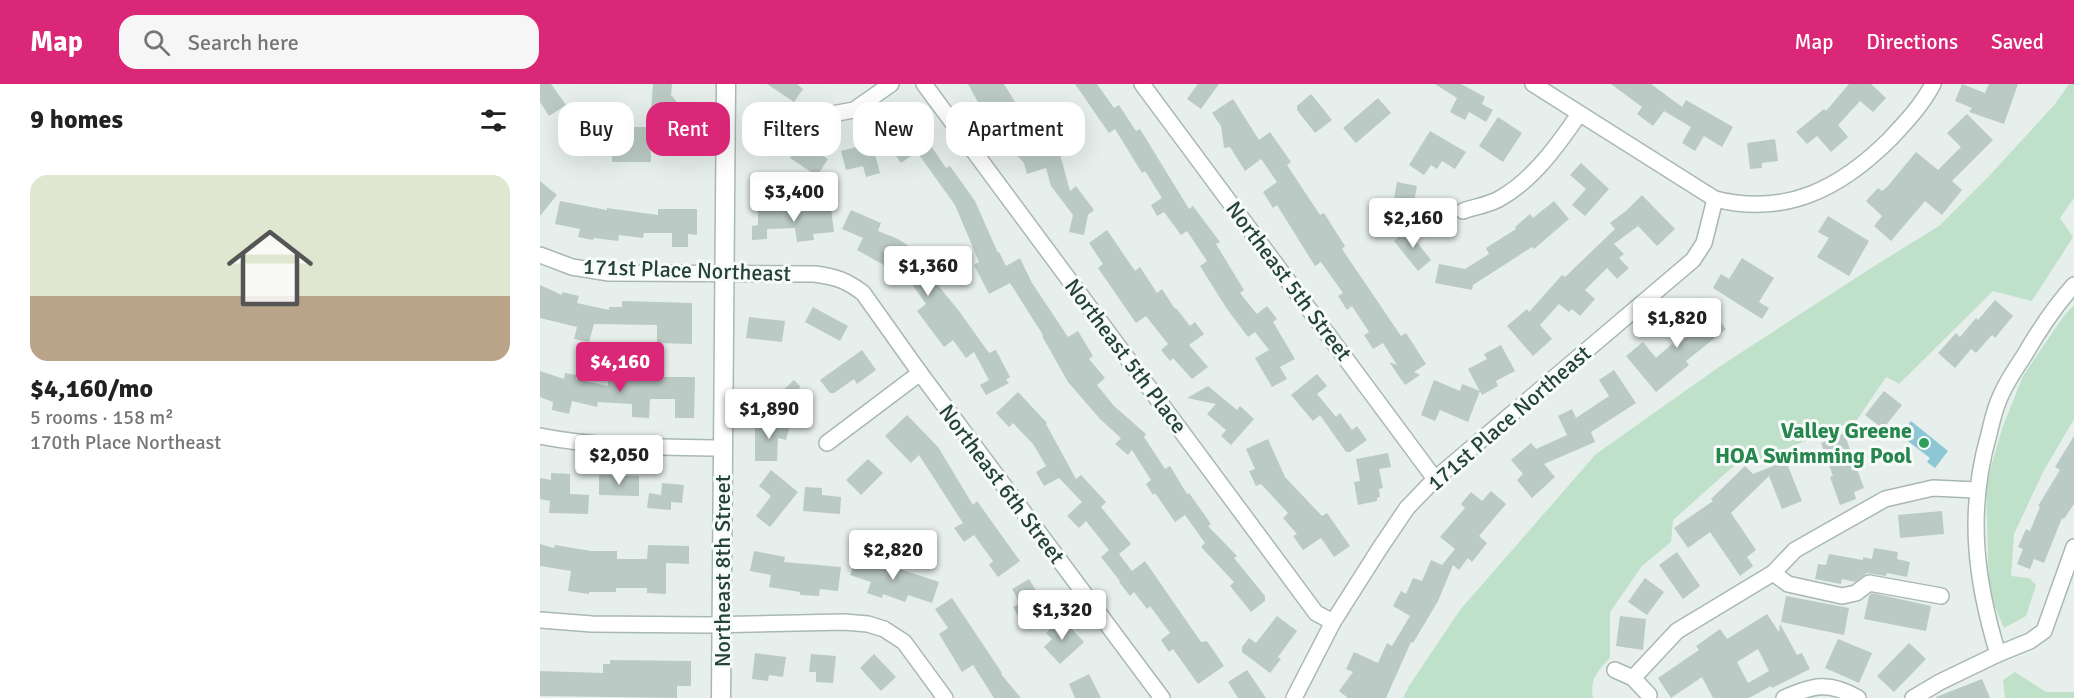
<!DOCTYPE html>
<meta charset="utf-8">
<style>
:root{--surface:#fff;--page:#f6f6f6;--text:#222;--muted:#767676;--line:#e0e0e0;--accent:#db2777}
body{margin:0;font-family:Signika,sans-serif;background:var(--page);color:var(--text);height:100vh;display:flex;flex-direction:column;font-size:22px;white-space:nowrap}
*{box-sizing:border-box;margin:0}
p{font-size:20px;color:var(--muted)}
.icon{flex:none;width:33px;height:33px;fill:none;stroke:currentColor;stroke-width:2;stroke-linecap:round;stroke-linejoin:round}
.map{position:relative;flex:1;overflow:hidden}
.drawer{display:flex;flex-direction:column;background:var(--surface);width:540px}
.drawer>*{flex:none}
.top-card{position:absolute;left:18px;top:18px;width:570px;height:54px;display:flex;gap:12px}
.price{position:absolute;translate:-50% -51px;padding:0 14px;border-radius:6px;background:#fff;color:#222;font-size:20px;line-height:39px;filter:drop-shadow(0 2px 3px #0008)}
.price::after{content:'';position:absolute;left:50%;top:36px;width:18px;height:14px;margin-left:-9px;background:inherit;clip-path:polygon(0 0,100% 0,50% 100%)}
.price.on{background:var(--accent);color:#fff}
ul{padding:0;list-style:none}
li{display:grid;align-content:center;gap:12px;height:318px;padding:0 30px}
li+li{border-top:2px solid var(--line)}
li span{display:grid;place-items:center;height:186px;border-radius:18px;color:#555}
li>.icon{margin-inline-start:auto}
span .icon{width:108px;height:108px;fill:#fffc;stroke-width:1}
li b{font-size:26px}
h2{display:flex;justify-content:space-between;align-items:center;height:72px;padding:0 30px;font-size:26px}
.pill{padding:0 21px;border-radius:18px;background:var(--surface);box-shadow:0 6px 24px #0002;font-size:21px;line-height:54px}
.pill.on{background:var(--accent);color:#fff}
header{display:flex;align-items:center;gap:36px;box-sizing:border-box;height:84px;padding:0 30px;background:var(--accent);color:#fff}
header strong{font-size:28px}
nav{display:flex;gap:33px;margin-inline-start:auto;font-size:21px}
.search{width:420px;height:54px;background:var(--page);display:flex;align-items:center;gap:15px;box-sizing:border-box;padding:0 21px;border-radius:18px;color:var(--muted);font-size:22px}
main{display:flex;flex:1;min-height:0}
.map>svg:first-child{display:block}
</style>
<header>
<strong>Map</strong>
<div class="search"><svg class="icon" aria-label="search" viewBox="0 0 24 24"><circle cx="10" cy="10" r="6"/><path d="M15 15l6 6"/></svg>Search here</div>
<nav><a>Map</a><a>Directions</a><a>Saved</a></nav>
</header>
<main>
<section class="drawer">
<h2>9 homes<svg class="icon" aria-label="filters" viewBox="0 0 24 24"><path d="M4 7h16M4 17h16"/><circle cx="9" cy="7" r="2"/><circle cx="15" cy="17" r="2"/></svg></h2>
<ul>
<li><span style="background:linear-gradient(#dfe7d0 65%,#b9a48a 0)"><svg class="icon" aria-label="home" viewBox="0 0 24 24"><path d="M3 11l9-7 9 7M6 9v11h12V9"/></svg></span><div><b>$4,160/mo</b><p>5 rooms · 158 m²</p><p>170th Place Northeast</p></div></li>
</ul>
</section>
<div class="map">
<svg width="1534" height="614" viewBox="0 0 1534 614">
<rect width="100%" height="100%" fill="#e6efeb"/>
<g fill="#bfe0c9">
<path d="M1529,0H1534V114L1520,134L1533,153L1492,217L1453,207L1359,300L1346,293L1317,336L1221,375L1205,372L1133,436L1131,458L1102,482L1070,528V574C1058,586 1049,596 1053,614H863L869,602L920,526L1056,370L1179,283L1328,186L1399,142L1451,90L1515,20Z"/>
<polygon points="1534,221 1534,335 1503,388 1474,450 1471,492 1489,494 1496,501 1486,532 1464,544 1449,509 1446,400 1462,345 1483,292 1523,233"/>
<polygon points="1475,588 1506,608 1534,608 1534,614 1465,614 1463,596"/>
</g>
<polygon fill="#8dc6d4" points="1371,337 1408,367 1395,384 1387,378 1390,374 1360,351"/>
<g fill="#bbcac4" fill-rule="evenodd">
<polygon points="0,0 11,0 26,21 9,32 0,18"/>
<polygon points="113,0 132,0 131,11 147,30 143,34 147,38 128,55 107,31 111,27"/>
<polygon points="227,0 257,0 263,5 254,18"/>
<polygon points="428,0 464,0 475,18 500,42 484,56 496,69 518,63 530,107 536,102 554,126 548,131 544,151 529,148 533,131 511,102 506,84 487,90 484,79 465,59 470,54 446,28 444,29"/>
<polygon points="535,0 557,0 574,24 579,21 596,47 600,45 649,125 653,122 680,158 676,160 704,206 700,209 717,230 727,222 737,235 733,238 755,275 740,283 747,295 732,303 715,274 729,266 715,248 708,253 687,225 660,182 667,177 647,147 641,151 624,128 617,132 611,121 622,114 605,87 602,89 575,45 569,49"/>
<polygon points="658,0 679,0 661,25 647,15"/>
<polygon points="895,0 921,0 945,13 942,20 953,26 946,38 929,28 925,36 910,28 917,14"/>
<polygon points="1071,0 1111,0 1142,23 1146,16 1193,43 1182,63 1164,52 1155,67 1142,59 1151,43 1124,27 1113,42 1097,30 1102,23"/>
<polygon points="1309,0 1331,0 1346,14 1333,28 1320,17 1298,41 1308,53 1291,68 1277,52 1267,60 1256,48 1284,25 1286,27"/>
<polygon points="1422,0 1445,9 1449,0 1478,0 1464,40 1429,28 1432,24 1415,17"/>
<polygon points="771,10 792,36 775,49 757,26 757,22"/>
<polygon points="838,14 851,29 816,59 803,44"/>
<polygon points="693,15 719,56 730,48 751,78 747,81 780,131 784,129 805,162 802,165 861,252 866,249 886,280 874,288 880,291 865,301 849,278 857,281 843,259 833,265 824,251 829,248 812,222 807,226 798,212 803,209 781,178 775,182 737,121 733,124 723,108 737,98 721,75 705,87 690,63 684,64 681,42 672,29"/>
<polygon points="235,21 250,56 229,65 214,30"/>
<polygon points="28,27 44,31 43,37 65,41 61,58 23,50"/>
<polygon points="1427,30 1453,56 1412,97 1422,106 1402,131 1385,117 1351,157 1334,142 1342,132 1326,117 1338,104 1342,107 1347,103 1376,68 1398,86 1421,63 1407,49"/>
<polygon points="958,33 982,49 963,78 939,62"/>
<polygon points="379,36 393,56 389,59 406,84 410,82 435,117 458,169 459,168 466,182 480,174 492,199 528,253 538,247 553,272 549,275 565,294 557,301 574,322 606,350 604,353 625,385 630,382 647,410 649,409 671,440 668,442 697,472 694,474 725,512 725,517 711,528 690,502 694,498 661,463 665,459 645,431 635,438 615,409 613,411 606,400 611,396 592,366 588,371 575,360 581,354 560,335 528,298 502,252 503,251 470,199 449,210 434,181 439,178 415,121 377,68 361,79 343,54 357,44 360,49"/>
<polygon points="87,43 110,43 111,78 72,78 72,61 87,61"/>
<polygon points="890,47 926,68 915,85 902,77 897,85 891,81 884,91 869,81"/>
<polygon points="1235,55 1238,77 1222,79 1222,84 1210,85 1207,59"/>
<polygon points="261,57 288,75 277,92 250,74"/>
<polygon points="332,59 340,89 326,93 323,82 306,86 301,67"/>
<polygon points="1041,79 1069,105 1045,132 1032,121 1046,105 1030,91"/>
<polygon points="0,97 17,111 0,132"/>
<polygon points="857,98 877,102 871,134 851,131"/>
<polygon points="1102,111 1135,145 1117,162 1098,142 1074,160 1084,170 1079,174 1089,184 1077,195 1067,184 1045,206 1055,215 1040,232 1032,225 1029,228 1019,220 1000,241 1012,255 993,272 967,242 987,225 989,228 1022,191 1025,193 1075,145 1070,139 1087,126"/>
<polygon points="20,117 67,126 67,124 118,131 118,125 157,125 157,151 148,150 148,163 132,163 132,149 104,149 103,154 79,151 78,157 54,154 53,156 38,153 40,145 15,140"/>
<polygon points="1014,117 1029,135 994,165 992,163 933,201 932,206 895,199 899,180 925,185 949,170 946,164 976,145 975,143 990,130 993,134"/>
<polygon points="234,123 234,126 249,125 249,129 291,124 294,148 273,150 274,156 257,158 255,144 227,145 227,155 212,156 212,142 218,141 218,124"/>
<polygon points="311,126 341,139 338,147 358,155 388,175 383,183 419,227 449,269 456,266 470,293 466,296 469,299 446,311 440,301 449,296 434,268 426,274 413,256 404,263 377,227 386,220 373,202 379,197 354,180 351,185 317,166 323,154 302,145"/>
<polygon points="1288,132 1329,157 1309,192 1277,173 1289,154 1278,148"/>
<polygon points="871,143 880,153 876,157 891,176 878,187 854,157"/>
<polygon points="567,146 595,187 600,183 617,209 622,205 635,225 636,224 650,242 655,238 664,250 649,261 668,283 652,295 633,274 630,277 621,266 628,260 606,232 596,239 558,184 563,180 549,159"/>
<polygon points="1202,174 1234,194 1219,218 1229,224 1222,235 1173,204 1181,190 1189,195"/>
<polygon points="0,201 22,211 22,208 39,212 37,219 69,226 69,223 82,223 82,217 152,219 152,260 117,259 117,241 54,240 49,258 34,255 37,243 0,234"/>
<polygon points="1162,213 1186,245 1146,277 1149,281 1116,308 1086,272 1103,258 1116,274 1132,260 1134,263 1161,242 1147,225"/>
<polygon points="1455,216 1473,232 1455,254 1452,251 1436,269 1431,265 1415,284 1398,269 1416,249 1420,253 1436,234 1438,236"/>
<polygon points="273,223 308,242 300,257 265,238"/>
<polygon points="209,233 245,237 242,258 206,254"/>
<polygon points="961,261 975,287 956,297 958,302 942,311 928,285 947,275 944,270"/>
<polygon points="322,266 336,286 317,300 314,295 294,309 290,309 280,296"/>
<polygon points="1074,286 1096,319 1051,348 1055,358 1004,380 1015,393 992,414 977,396 983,390 971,376 991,359 996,365 1027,351 1018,332 1032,325 1036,334 1069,312 1059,296"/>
<polygon points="0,287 24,295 25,289 37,291 36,295 68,302 68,295 115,297 115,293 155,293 154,334 135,334 135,315 110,315 109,334 92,333 92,320 58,318 57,323 32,317 29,330 12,326 13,318 0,313"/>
<polygon points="777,290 787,302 777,310 796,333 800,329 812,346 817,342 827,356 810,368 806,368 780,331 773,337 751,311"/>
<polygon points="254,296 260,302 255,323 245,333 231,318"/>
<polygon points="894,296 920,307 922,300 940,307 928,338 900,326 895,337 881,331"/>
<polygon points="668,302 697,326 700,322 714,335 691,361 681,352 686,346 667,330 676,320 647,314"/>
<polygon points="1344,307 1362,321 1343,345 1325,331"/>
<polygon points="478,308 507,339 506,340 536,395 541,391 566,418 561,423 591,460 579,470 592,487 605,477 661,558 667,557 684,582 658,600 633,565 629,568 621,556 630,549 610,522 607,525 594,508 590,512 579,498 580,497 561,473 569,466 546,437 539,444 527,432 542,418 519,394 504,402 496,388 506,382 493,360 473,339 469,343 456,329"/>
<polygon points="367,331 398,363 433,421 437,417 480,477 458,493 449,481 453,477 434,451 424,458 414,444 423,439 379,371 371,379 345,352"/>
<polygon points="215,338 235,338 250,341 246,356 238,354 237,377 215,377"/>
<polygon points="1304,349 1324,404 1314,408 1316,415 1300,421 1290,393 1293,392 1281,359"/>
<polygon points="1534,352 1534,420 1524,435 1522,434 1504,479 1494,475 1490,485 1477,480 1483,465 1478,463 1486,445 1490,447 1500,423 1498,422 1520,386 1515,383"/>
<polygon points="728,355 745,393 782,432 787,429 810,462 794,473 781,454 763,466 753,452 757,450 743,434 748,429 721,400 716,402 709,387 715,385 706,365"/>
<polygon points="848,369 851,383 839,385 843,404 839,405 840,413 837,414 837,417 818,421 814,398 820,397 816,375"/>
<polygon points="328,375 343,389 321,411 306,396"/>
<polygon points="1246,377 1262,417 1242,425 1229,392 1191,429 1216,466 1207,473 1213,482 1200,492 1170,448 1148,464 1134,444 1173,417 1171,415 1205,382 1213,390"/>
<polygon points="231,386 258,408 230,443 216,432 231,412 219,402"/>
<polygon points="11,389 30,390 30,410 49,411 48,430 9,429 10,417 0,415 0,394 11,396"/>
<polygon points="59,391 99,392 99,412 59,411"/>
<polygon points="122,399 144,401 142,419 131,418 131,426 107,424 109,409 121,411"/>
<polygon points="265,403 282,404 282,411 301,413 300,430 263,427"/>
<polygon points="951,407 966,420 939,452 947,459 932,478 928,474 919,486 913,481 898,517 873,559 871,558 846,614 808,614 799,607 813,588 806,585 814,568 838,579 847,559 852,562 870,532 853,522 861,507 866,510 873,494 882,497 891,476 902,481 915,465 900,453 925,424 921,420 931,408 942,417"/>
<polygon points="1402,427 1404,450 1360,454 1358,431"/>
<polygon points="0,460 14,464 15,461 51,467 77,467 77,475 107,475 108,461 149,462 149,480 126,479 126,510 107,509 107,504 76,504 76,508 49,508 49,510 28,507 31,487 0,482"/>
<polygon points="1334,464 1358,468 1357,475 1370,478 1367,493 1347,489 1346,492 1327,489 1315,498 1302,495 1301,500 1275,495 1278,480 1286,481 1289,470 1323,476 1323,473 1332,475"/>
<polygon points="214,467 245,473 244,478 301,483 298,507 280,505 279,512 260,511 260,508 229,503 231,491 210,487"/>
<polygon points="1137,468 1160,502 1143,515 1119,481"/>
<polygon points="317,471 399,498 392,519 368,511 365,518 343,510 342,514 327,509 331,498 310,491"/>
<polygon points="1105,494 1124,508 1107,531 1088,518"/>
<polygon points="489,495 506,523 481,537 473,523 480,519 472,505"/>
<polygon points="1332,509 1391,522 1386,547 1324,535 1329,512"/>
<polygon points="1246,512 1309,524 1304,551 1241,538"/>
<polygon points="412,514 462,589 461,590 481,614 454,614 433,581 422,588 399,550 408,544 395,525"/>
<path d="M1227,530L1239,548L1240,540L1257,571L1262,569L1270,585L1232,604L1231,602L1209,614H1173L1162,593L1131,614L1118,594L1159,566L1156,562L1180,545L1187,555ZM1218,565L1229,587L1208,599L1197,578Z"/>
<polygon points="737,532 757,547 738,573 741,575 730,589 702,568 702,563 709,554 716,559"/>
<polygon points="1080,532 1106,535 1103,566 1076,562"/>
<polygon points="521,534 544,558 520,580 504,563 512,555 506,549"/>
<polygon points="1298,555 1332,569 1319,599 1285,584"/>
<polygon points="1369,559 1386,575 1354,608 1337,592"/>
<polygon points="215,569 246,573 243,593 229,591 228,597 212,595"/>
<polygon points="271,570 296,572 293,599 276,598 276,588 269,588"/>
<polygon points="334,570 356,593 341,607 320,584"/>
<polygon points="70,576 151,577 151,602 137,602 137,614 0,612 0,587 63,589 63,580 70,580"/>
<polygon points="707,586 726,614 698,614 688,598"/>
<polygon points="549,590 561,614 535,614 529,600"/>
<polygon points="1442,595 1450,614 1396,614 1396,613"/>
</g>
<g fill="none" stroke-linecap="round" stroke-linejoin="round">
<defs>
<g id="minor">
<polyline points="384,0 776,529 793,538"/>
<polyline points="602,0 895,395"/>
<polyline points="993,0 1175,115"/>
<polyline points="292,30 314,26 351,0"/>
<path d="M923,127C934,123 948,121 959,115C993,96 1018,61 1039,30"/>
<path d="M0,171L32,183L69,189L275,190C296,193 306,196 323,209L380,289L622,614"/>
<path d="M0,352C61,364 122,363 183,364"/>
<polyline points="287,359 380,289"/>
<polyline points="1233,489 1248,500 1302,512 1316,509 1329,499 1401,512"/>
<polyline points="0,536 52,540 167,541 304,538 328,540 344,545 364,558 405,614"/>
<path d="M1458,570C1435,495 1427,426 1449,350C1452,337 1455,323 1461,311C1467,297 1476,284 1484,272C1499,246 1514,223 1534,201"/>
<polyline points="1075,586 1093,594 1109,611"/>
<polyline points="1093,594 1137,547 1233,489 1255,466 1345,415 1393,404 1436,406"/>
<path d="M754,614L793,538L840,464L867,424L895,395L1153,176L1164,159L1175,115C1246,133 1301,104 1350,55C1366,38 1382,21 1393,0"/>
<path d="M1244,614C1273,601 1289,597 1318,614"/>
<polyline points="1373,614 1400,598 1458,570 1490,557 1504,547 1534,463"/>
</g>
<polyline id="tertiary" points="181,614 186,0"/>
</defs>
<use href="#minor" stroke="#a8b8b3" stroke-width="18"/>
<use href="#tertiary" stroke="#a8b8b3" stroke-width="21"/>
<use href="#minor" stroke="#fff" stroke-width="15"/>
<use href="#tertiary" stroke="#fff" stroke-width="18"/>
</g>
<circle fill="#2e9e5b" stroke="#f7fbf9" stroke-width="2" cx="1384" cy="359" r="6"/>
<g text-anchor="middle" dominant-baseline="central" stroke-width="6" stroke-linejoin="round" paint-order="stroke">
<g font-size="22" fill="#24423b" stroke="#f7fbf9">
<text transform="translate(147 186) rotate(2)">171st Place Northeast</text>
<text transform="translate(749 197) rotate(53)">Northeast 5th Street</text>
<text transform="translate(586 272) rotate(53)">Northeast 5th Place</text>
<text transform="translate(969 334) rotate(-41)">171st Place Northeast</text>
<text transform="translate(462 400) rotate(53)">Northeast 6th Street</text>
<text transform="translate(182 487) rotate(-90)">Northeast 8th Street</text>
</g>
<g font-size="22" font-weight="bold" fill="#27864d" stroke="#f7fbf9" text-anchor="end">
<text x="1372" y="346">Valley Greene<tspan x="1372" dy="25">HOA Swimming Pool</tspan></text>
</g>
</g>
</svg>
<b class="price" style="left:254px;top:139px">$3,400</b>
<b class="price" style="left:873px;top:165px">$2,160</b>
<b class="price" style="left:388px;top:213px">$1,360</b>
<b class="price" style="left:1137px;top:265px">$1,820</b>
<b class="price on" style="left:80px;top:309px">$4,160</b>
<b class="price" style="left:229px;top:356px">$1,890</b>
<b class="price" style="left:79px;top:402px">$2,050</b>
<b class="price" style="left:353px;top:497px">$2,820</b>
<b class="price" style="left:522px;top:557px">$1,320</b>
<div class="top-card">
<a class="pill">Buy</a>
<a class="pill on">Rent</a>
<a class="pill">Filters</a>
<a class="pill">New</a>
<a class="pill">Apartment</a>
</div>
</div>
</main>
